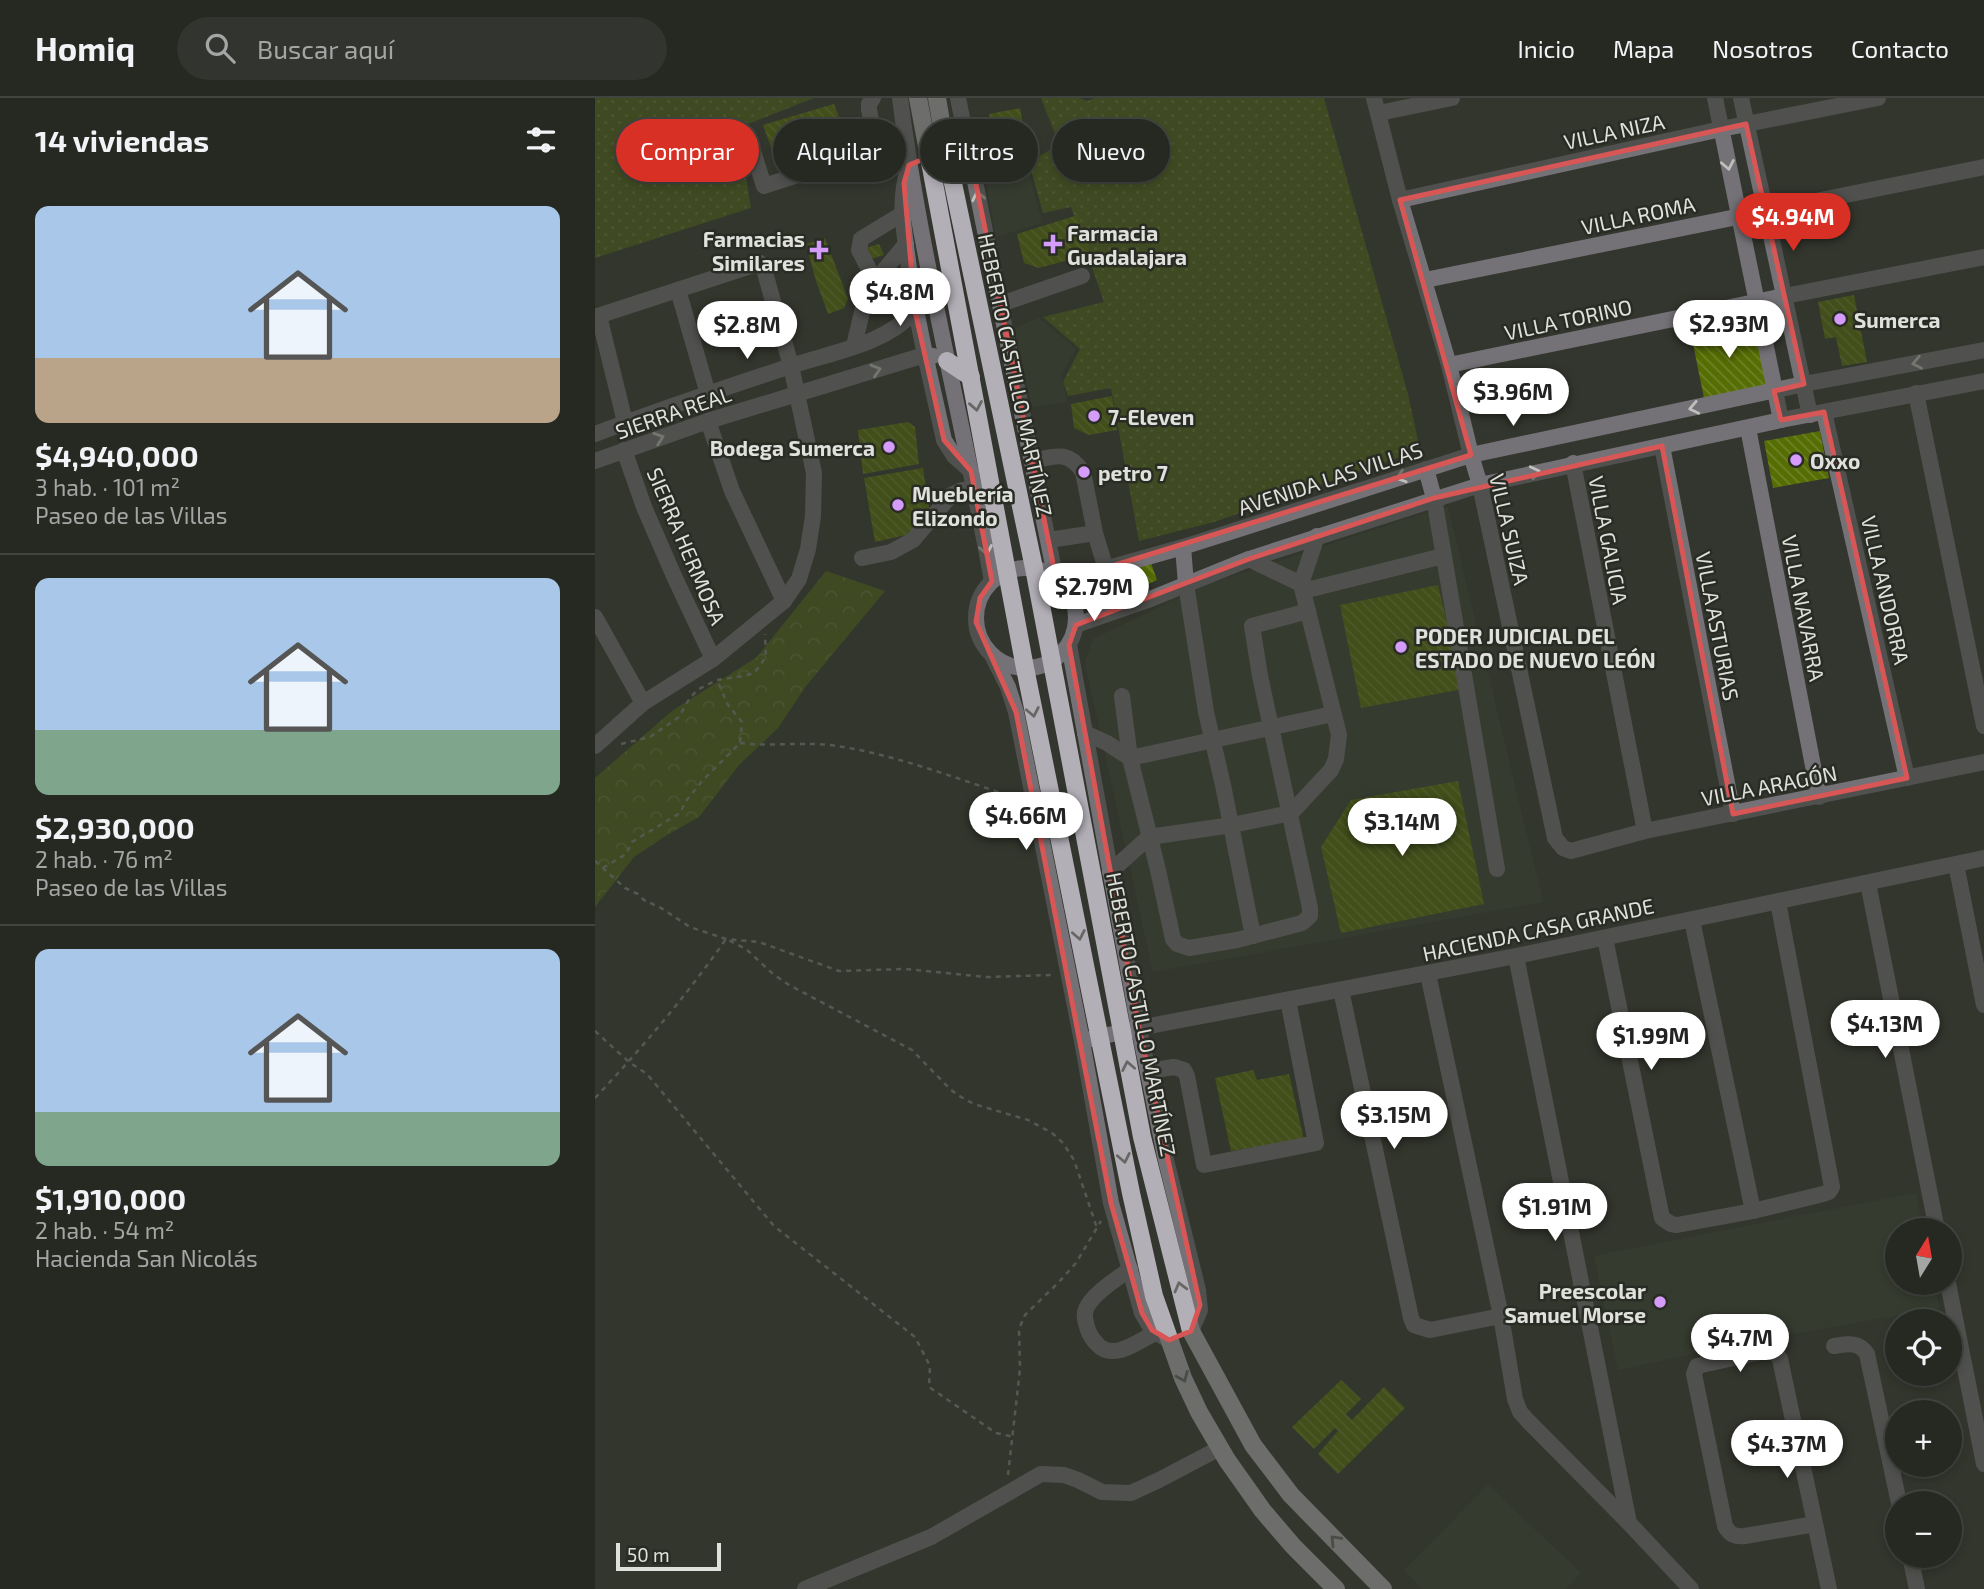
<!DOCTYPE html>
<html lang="es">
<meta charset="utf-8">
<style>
:root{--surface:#262822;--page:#32342f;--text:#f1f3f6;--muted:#a4a6a5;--line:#424440;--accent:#d93025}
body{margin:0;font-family:"Exo 2",sans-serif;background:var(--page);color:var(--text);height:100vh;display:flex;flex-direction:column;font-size:26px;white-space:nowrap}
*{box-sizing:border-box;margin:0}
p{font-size:23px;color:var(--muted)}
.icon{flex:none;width:38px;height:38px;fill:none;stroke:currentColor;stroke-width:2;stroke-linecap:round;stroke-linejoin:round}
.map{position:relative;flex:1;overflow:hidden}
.details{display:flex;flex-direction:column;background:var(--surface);width:595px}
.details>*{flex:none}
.top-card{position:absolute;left:21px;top:21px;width:665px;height:63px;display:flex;gap:14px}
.needle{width:46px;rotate:11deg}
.controls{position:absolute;left:1290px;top:1120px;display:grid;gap:14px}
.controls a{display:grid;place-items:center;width:77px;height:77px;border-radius:50%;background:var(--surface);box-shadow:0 4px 10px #0003,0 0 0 2px var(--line);font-size:35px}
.scale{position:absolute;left:21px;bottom:18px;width:105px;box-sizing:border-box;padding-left:7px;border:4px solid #e0e1dc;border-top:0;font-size:19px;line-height:24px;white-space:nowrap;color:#e0e1dc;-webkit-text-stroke:5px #292c24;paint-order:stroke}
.price{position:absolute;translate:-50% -60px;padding:0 16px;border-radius:24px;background:#fff;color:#222;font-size:23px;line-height:46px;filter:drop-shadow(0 2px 4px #0008)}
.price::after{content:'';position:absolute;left:50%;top:42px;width:21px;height:16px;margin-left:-10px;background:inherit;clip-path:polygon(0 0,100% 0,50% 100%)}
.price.on{background:var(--accent);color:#fff}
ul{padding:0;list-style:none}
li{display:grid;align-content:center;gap:14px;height:371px;padding:0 35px}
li+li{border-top:2px solid var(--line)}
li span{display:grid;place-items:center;height:217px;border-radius:14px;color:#555}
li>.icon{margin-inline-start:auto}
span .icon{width:126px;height:126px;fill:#fffc;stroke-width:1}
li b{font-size:30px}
h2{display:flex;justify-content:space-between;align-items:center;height:84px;padding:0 35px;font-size:30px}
.tag{padding:0 24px;border-radius:32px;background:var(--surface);box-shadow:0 4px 10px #0003,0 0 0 2px var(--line);font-size:24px;line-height:63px}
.tag.on{background:var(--accent);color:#fff}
header{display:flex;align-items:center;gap:42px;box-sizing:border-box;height:98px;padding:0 35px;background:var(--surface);border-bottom:2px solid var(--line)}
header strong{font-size:33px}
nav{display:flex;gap:38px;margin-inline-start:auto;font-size:24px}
.search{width:490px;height:63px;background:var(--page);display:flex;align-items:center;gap:18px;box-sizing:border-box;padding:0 24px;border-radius:38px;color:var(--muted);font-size:26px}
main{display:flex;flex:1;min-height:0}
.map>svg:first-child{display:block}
</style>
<header>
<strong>Homiq</strong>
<div class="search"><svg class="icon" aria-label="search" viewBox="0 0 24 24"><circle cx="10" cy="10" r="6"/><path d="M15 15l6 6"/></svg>Buscar aquí</div>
<nav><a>Inicio</a><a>Mapa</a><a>Nosotros</a><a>Contacto</a></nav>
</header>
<main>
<section class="details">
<h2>14 viviendas<svg class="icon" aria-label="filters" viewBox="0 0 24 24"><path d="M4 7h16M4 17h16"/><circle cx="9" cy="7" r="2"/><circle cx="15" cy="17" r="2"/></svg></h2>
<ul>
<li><span style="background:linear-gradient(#a9c7e8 70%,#b9a48a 0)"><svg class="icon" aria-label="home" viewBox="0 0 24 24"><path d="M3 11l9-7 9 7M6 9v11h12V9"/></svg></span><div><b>$4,940,000</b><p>3 hab. · 101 m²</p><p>Paseo de las Villas</p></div></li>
<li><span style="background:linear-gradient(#a9c7e8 70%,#7fa58c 0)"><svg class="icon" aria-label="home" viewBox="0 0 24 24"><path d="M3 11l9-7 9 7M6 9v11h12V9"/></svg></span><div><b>$2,930,000</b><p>2 hab. · 76 m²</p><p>Paseo de las Villas</p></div></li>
<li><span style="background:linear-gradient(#a9c7e8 75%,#7fa58c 0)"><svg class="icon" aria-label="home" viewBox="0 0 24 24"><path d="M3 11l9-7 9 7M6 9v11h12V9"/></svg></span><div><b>$1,910,000</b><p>2 hab. · 54 m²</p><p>Hacienda San Nicolás</p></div></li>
</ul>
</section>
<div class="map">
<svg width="1389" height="1491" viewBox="0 0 1389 1491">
<defs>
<pattern id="grass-dots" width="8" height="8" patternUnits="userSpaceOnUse" patternTransform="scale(1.75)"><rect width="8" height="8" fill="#4e6216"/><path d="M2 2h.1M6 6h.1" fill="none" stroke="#677837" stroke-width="1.8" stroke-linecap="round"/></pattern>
<pattern id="forest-crowns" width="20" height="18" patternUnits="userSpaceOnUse" patternTransform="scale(1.75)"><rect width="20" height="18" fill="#4e6216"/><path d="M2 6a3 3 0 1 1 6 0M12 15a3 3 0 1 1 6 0" fill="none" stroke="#677837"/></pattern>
<pattern id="building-back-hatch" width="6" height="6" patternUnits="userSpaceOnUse" patternTransform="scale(1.75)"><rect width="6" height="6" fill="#566d03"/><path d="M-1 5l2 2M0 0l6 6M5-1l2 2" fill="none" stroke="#6e8227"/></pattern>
</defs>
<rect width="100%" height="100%" fill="#33362e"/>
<g fill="#3b4032">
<polygon points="430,61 447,125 401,139 389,71"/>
<polygon points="444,220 481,251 466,277 472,304 437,309 419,230"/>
<polygon points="853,409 948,804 558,874 490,565 498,541 611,487 811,421"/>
<polygon points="1321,1095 1328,1132 1302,1132 1302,1185 1339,1185 1344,1210 1147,1245 1141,1219 1120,1223 1119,1251 1023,1272 999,1158"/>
<polygon points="893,1387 986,1475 971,1491 828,1491 809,1472"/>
</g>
<g fill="url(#grass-dots)">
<polygon points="0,0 219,0 143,30 156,110 0,160"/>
<polygon points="446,0 484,0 492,3 500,0 729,0 813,296 825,352 619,424 544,443 516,290 473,298 468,284 485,251 448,219 509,204 476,109 448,115 434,65 464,46"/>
</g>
<polygon fill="url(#forest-crowns)" points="231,473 290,493 211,588 183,630 144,667 104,719 72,737 39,759 0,809 0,680 77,613 162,559"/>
<g fill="url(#building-back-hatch)">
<polygon points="239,6 253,43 182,66 168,27"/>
<polygon points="425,10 430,37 438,36 444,55 405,66 394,16"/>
<polygon points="483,117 495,156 444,170 429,165 422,136"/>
<polygon points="230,140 253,201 249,210 233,216 221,183 211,146"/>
<polygon points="284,146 289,157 275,161 271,150"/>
<polygon points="1259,197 1272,264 1247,268 1241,239 1230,241 1223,204"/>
<polygon points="1158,223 1172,287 1109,300 1096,236"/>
<polygon points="517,298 522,332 494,337 479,330 476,306"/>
<polygon points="313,324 320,329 324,366 268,376 263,332"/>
<polygon points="1225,333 1234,380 1178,390 1169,343"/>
<polygon points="328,370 335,417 320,435 280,444 269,380"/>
<polygon points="556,465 562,482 522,501 514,474"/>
<polygon points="843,487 868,591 766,610 745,507"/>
<polygon points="863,683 889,806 746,835 726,749 756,702"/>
<polygon points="658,972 662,982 694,976 709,1042 636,1053 620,980"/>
<polygon points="1139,1223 1143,1242 1125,1246 1122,1226"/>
<polygon points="746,1282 766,1301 751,1316 757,1322 789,1289 810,1310 743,1376 723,1356 743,1333 740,1330 719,1351 697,1329"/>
</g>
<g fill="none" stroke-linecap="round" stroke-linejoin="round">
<g stroke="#7e8079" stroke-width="2.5" stroke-dasharray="5 5" stroke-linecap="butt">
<path d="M145,645C177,649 210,643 242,648C302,657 366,682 424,701"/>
<polyline points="26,646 55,639 84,619 93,603 102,592 122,582 149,578 159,575 171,559 170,536"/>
<polyline points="0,763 30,790 43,796 49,802 66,810 95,829 131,841 164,844 244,873 310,871 392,879 457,877"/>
<polyline points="8,770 31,756 37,744 85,715 91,703 107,683 145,645 147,624 133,607 122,582"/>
<polyline points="0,933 34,964 52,976 179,1128 320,1239 335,1268 334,1289 401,1335 419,1339"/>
<path d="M0,1000C47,950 92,897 131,841L151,851L178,876L194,887L317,952L356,992L366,999L379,1006L433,1022L457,1035L468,1045L479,1062L502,1130"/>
<polyline points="413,1377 425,1271 424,1231 430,1217 463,1185 481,1165 506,1123"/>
</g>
<g stroke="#747276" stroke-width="16">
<polyline points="278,0 274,6 274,11 281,52 311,48"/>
<path d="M305,0C326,163 368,322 397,483"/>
<polyline points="363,0 460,477"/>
<polyline points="779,0 805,102 854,267 876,357 885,387 960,740 968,750 976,753 1050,733 1389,664"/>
<polyline points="1120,0 1186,322"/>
<polyline points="1146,0 1215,317"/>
<polyline points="784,15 857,0"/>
<polyline points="153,37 169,88 281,52"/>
<path d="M313,72C303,102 309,132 313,163C321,223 336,282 349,342L359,358L376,373"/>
<polyline points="805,102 1126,31 1283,0"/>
<polyline points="830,182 1389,69"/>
<polyline points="280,183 264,152 266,141 307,116"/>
<polyline points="83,192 113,296"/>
<polyline points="406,206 487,178"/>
<polyline points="4,218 30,324"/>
<polyline points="0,219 165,165 169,171 196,268 219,375 218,418 213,451 204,481 189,503 118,561 48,605 0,648"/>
<polyline points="259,248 270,201 280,183 311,146"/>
<polyline points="854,267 1190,198 1389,159"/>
<polyline points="1321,295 1389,628"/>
<polyline points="1229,314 1312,680"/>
<polyline points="113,323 137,393 189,503"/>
<polyline points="1153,330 1224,699"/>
<path d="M0,336C64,312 129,290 193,269C236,254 288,248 320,213"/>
<polyline points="1067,348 1138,716"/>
<polyline points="29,352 49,409 79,478 118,561"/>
<polyline points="0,363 113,323 313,262 330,257 338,258"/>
<path d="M438,363C460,358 473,352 488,374L500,435L454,442"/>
<polyline points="978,365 1050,733"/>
<polyline points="831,371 839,400 902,771"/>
<polyline points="500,435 511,471"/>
<polyline points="588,449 591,486 611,614 628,687 658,838"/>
<polyline points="267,460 296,454 318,442 356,397 367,392 380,392"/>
<polyline points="654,461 706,486"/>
<circle cx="431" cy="520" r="50"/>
<polyline points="467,483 588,449 876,357 1209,286 1389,252"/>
<polyline points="708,493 848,458"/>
<polyline points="0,519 48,605"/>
<polyline points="481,527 553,502 654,461 885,387 1186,322 1389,283"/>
<polyline points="474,547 544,930 570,1058 603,1192 605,1212 596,1233"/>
<polyline points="397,557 413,589 421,614 487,943 516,1105 547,1215 557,1232 574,1242"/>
<polyline points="527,598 535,660 563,772 578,841 582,846 594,850 642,842 707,825 715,818 715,810 665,578 657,528 713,513"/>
<polyline points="490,635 512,645 535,660 738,616"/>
<polyline points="1361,766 1389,907"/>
<polyline points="515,774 554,739 637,727 696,715 736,672 741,661 744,637 706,486 722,438"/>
<polyline points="1273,785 1342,1132"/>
<polyline points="1097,822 1158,1113"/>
<polyline points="1010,840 1067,1120 1076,1126 1082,1127 1158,1113 1228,1096 1234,1094 1237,1089 1183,804"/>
<polyline points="921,858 1034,1425"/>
<polyline points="833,876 906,1218 920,1301 925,1314 933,1323 1034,1425 1096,1491"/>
<polyline points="746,892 816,1220 819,1227 835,1232 906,1218"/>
<polyline points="487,943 544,930 921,858 1389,760"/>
<polyline points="553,973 579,969 589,972 592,978 609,1067 721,1045 693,902"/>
<path d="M535,1171C522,1181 497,1196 491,1211C488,1218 491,1225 493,1232C495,1238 497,1241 502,1246C518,1264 543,1243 560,1235"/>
<polyline points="1353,1185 1389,1366"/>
<path d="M1239,1248C1252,1246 1264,1243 1272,1256L1304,1405"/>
<path d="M1220,1426L1150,1438C1140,1439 1135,1437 1130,1428L1099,1276L1102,1268L1170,1253L1181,1255L1185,1261L1234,1491"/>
<polyline points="1315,1458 1322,1491"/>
<polyline points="210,1491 336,1439 446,1376 469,1377 483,1382 507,1394 536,1395 564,1382 625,1350"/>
</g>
<g stroke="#b3afb7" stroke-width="18">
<polyline points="323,0 430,570 536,1095 559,1198 588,1280 604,1314 632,1362 668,1413 698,1448 741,1491"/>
<polyline points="342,0 351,52 439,470 547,1039 596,1233 658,1347 696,1397 788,1491"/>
<polyline points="352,263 376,279"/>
</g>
</g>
<defs><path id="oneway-chevron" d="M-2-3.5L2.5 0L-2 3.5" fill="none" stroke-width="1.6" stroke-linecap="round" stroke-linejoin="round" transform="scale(1.75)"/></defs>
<g stroke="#c0c0bd">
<use href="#oneway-chevron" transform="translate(1133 67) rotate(79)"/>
<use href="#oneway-chevron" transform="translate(383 98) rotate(-102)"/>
<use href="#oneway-chevron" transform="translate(1322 265) rotate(169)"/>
<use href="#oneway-chevron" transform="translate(281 272) rotate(-17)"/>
<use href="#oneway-chevron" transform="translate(1099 310) rotate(168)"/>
<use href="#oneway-chevron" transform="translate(64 340) rotate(-19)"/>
<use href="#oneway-chevron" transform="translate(940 374) rotate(-13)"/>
<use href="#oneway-chevron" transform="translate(806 379) rotate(162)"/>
<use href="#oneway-chevron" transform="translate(391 452) rotate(80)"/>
</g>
<g stroke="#676766">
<use href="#oneway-chevron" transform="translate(381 308) rotate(80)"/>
<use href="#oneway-chevron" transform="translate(438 614) rotate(79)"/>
<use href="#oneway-chevron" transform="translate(484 837) rotate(79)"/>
<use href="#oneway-chevron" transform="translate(533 968) rotate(-101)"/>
<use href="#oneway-chevron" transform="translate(529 1060) rotate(79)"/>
<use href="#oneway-chevron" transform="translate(585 1189) rotate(-105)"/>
<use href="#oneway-chevron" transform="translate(588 1279) rotate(67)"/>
<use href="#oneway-chevron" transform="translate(740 1442) rotate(-134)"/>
</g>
<path d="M0 0H1389V1491H0ZM1151,26L1209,286L1179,293L1186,322L1229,314L1312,680L1138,716L1067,348L839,400L654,461L481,527L474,547L544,930L605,1207L596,1233L574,1242L557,1232L547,1215L516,1105L421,614L381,524L385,500L397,483L376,373L349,342L320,213L309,85L314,67L351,52H374L462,485L876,357L805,102Z" fill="#33362e" fill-opacity=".55" fill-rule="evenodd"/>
<path fill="none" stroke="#d85655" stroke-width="5" stroke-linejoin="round" d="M1151,26L1209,286L1179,293L1186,322L1229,314L1312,680L1138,716L1067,348L839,400L654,461L481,527L474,547L544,930L605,1207L596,1233L574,1242L557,1232L547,1215L516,1105L421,614L381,524L385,500L397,483L376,373L349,342L320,213L309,85L314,67L351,52H374L462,485L876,357L805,102Z"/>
<g fill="#d59cfb" stroke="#292c24" stroke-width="2.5">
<path d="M454.5 135.5h7v7h7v7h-7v7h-7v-7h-7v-7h7z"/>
<path d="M220.5 141.5h7v7h7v7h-7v7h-7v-7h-7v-7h7z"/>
<circle cx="1245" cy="221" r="7"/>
<circle cx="499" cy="318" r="7"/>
<circle cx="294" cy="349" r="7"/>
<circle cx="1201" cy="362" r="7"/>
<circle cx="489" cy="374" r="7"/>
<circle cx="303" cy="407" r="7"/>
<circle cx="806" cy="549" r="7"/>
<circle cx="1065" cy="1204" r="7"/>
</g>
<g text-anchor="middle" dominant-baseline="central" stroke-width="5" stroke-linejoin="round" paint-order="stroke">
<g font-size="21" fill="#e0e1dc" stroke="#292c24">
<text transform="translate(1019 33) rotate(-12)">VILLA NIZA</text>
<text transform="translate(1043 117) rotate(-12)">VILLA ROMA</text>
<text transform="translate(973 221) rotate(-12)">VILLA TORINO</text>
<text transform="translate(421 277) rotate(78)">HEBERTO CASTILLO MARTÍNEZ</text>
<text transform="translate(78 314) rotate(-19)">SIERRA REAL</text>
<text transform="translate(735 380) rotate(-18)">AVENIDA LAS VILLAS</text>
<text transform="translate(915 431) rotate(77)">VILLA SUIZA</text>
<text transform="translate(1014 442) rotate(79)">VILLA GALICIA</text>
<text transform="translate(92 448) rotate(67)">SIERRA HERMOSA</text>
<text transform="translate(1291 492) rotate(77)">VILLA ANDORRA</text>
<text transform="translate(1209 510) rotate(79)">VILLA NAVARRA</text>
<text transform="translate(1123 528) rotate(79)">VILLA ASTURIAS</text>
<text transform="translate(1174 687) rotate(-11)">VILLA ARAGÓN</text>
<text transform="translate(943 831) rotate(-12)">HACIENDA CASA GRANDE</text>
<text transform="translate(547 916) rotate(79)">HEBERTO CASTILLO MARTÍNEZ</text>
</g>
<g font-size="21" font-weight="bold" fill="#e0e1dc" stroke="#292c24" text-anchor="start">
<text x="472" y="134">Farmacia<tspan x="472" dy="24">Guadalajara</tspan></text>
<text x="210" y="140" text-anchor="end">Farmacias<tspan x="210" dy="24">Similares</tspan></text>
<text x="1259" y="221">Sumerca</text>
<text x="513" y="318">7-Eleven</text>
<text x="280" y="349" text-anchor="end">Bodega Sumerca</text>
<text x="1215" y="362">Oxxo</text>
<text x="503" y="374">petro 7</text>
<text x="317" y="395">Mueblería<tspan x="317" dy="24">Elizondo</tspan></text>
<text x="820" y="537">PODER JUDICIAL DEL<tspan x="820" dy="24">ESTADO DE NUEVO LEÓN</tspan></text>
<text x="1051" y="1192" text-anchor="end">Preescolar<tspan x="1051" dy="24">Samuel Morse</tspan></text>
</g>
</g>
</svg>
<div class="controls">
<a><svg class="needle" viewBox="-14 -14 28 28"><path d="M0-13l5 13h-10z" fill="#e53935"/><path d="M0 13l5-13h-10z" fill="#a4a6a5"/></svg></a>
<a><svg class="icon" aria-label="locate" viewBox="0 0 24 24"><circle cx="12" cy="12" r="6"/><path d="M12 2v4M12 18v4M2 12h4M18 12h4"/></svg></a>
<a>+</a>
<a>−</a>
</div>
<div class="scale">50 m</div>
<b class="price on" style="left:1198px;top:155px">$4.94M</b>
<b class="price" style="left:305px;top:230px">$4.8M</b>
<b class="price" style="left:1134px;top:262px">$2.93M</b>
<b class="price" style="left:152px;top:263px">$2.8M</b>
<b class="price" style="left:918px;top:330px">$3.96M</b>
<b class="price" style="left:499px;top:525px">$2.79M</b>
<b class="price" style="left:431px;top:754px">$4.66M</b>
<b class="price" style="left:807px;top:760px">$3.14M</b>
<b class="price" style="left:1290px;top:962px">$4.13M</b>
<b class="price" style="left:1056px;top:974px">$1.99M</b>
<b class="price" style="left:799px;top:1053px">$3.15M</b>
<b class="price" style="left:960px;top:1145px">$1.91M</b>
<b class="price" style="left:1145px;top:1276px">$4.7M</b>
<b class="price" style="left:1192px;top:1382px">$4.37M</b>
<div class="top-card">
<a class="tag on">Comprar</a>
<a class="tag">Alquilar</a>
<a class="tag">Filtros</a>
<a class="tag">Nuevo</a>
</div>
</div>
</main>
